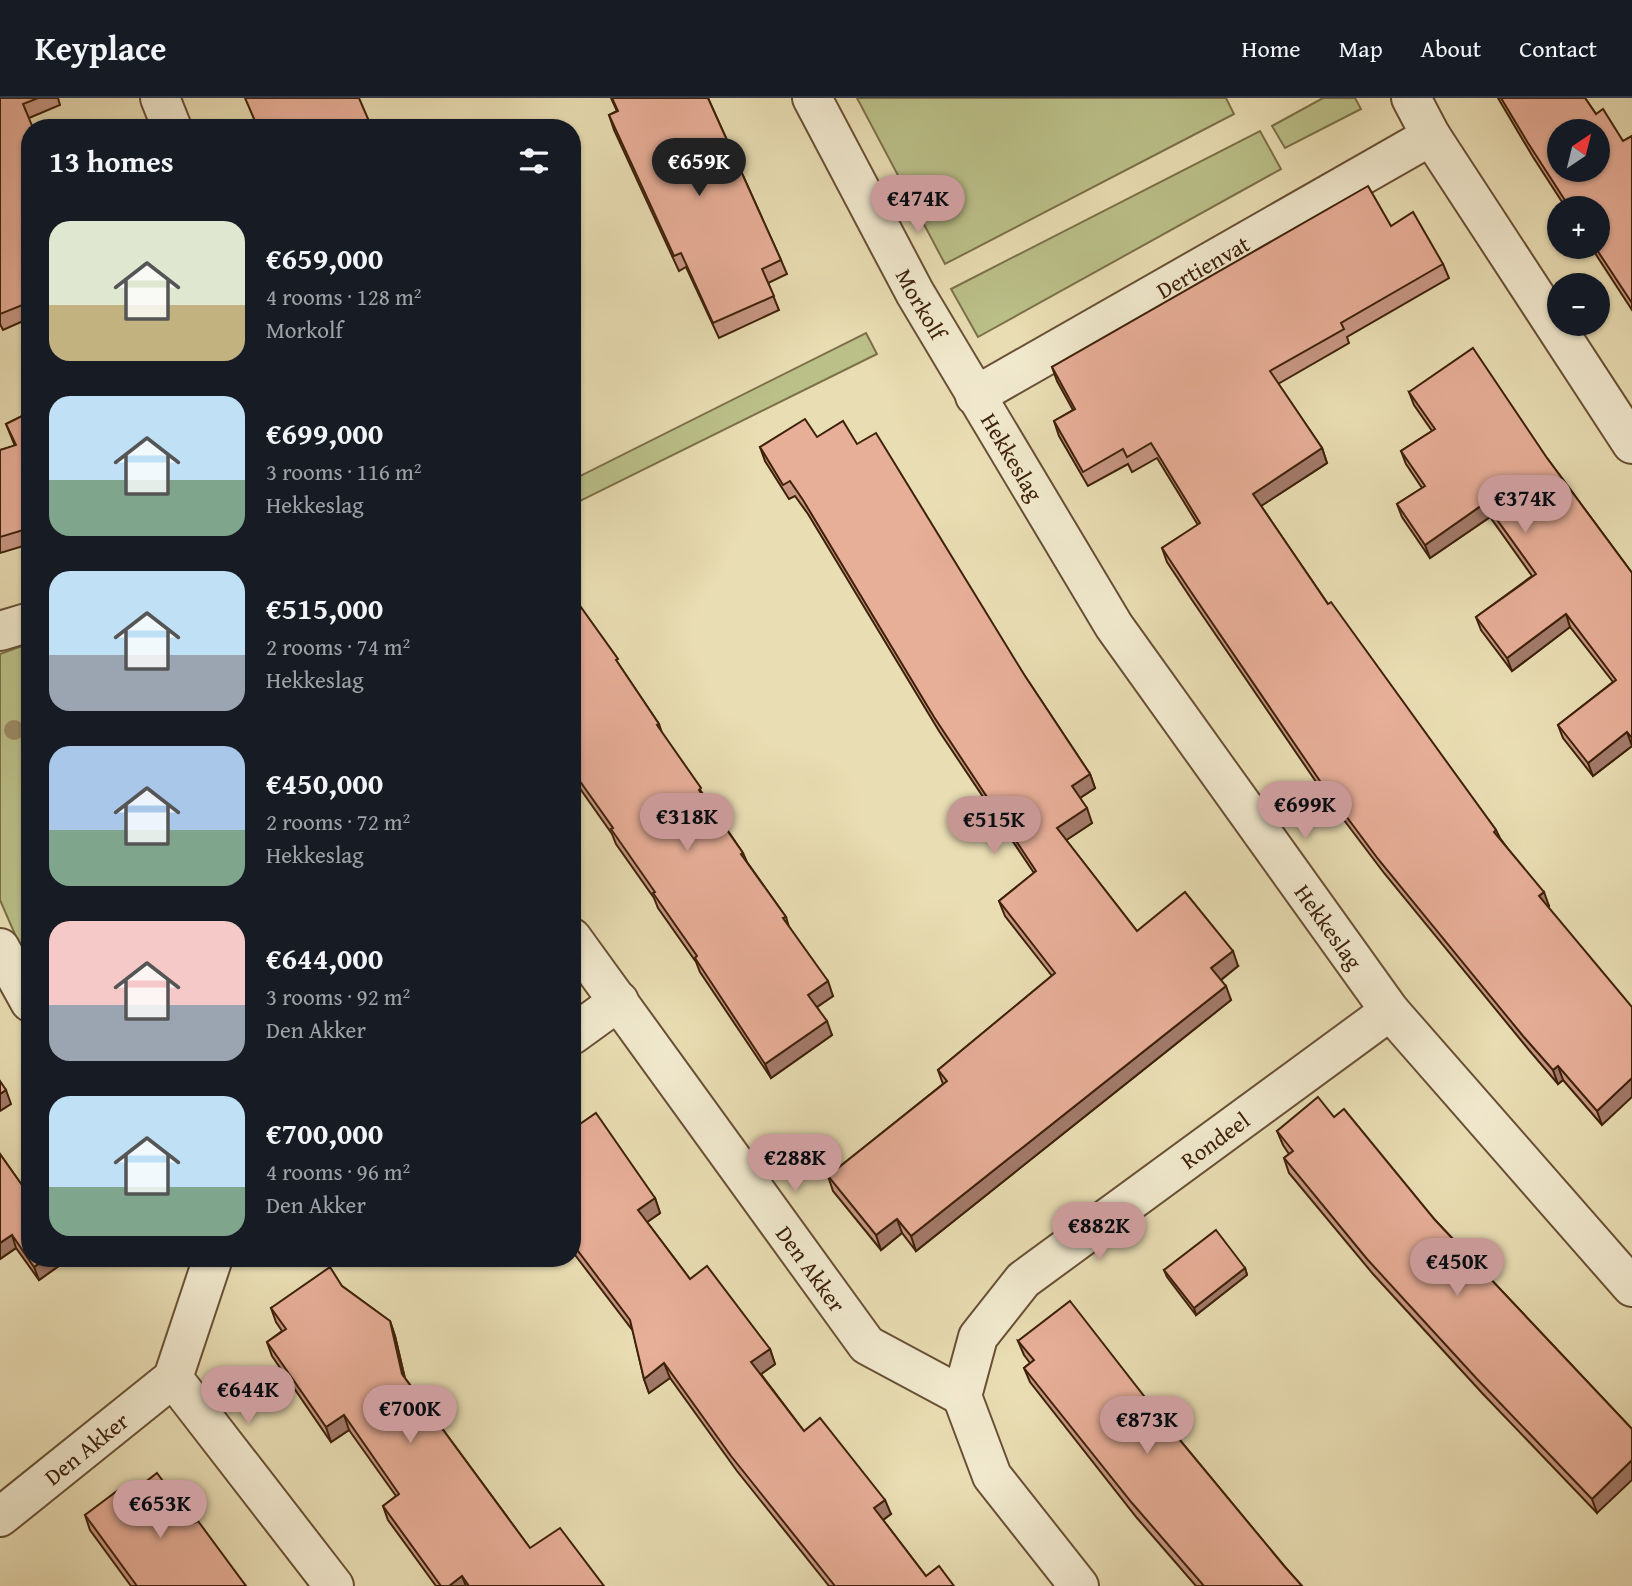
<!DOCTYPE html>
<meta charset="utf-8">
<style>
:root{--surface:#171b24;--page:#242831;--text:#f1f3f6;--muted:#9ea1a6;--line:#363941;--accent:#c59692}
body{margin:0;font-family:"Gentium Book Plus",serif;background:var(--page);color:var(--text);height:100vh;display:flex;flex-direction:column;font-size:26px;white-space:nowrap}
*{box-sizing:border-box;margin:0}
p{font-size:23px;color:var(--muted)}
.icon{flex:none;width:38px;height:38px;fill:none;stroke:currentColor;stroke-width:2;stroke-linecap:round;stroke-linejoin:round}
.map{position:relative;flex:1;overflow:hidden}
.drawer{position:absolute;left:21px;top:21px;width:560px;height:1148px;display:flex;flex-direction:column;background:var(--surface);border-radius:28px;box-shadow:0 2px 5px #0004}
.drawer>*{flex:none}
.needle{width:46px;rotate:35deg}
.controls{position:absolute;left:1547px;top:21px;display:grid;gap:14px}
.controls a{display:grid;place-items:center;width:63px;height:63px;border-radius:50%;background:var(--surface);box-shadow:0 2px 5px #0004;font-size:35px}
.price{position:absolute;translate:-50% -60px;padding:0 16px;border-radius:24px;background:var(--accent);color:#111;font-size:23px;line-height:46px;filter:drop-shadow(0 2px 4px #0008)}
.price::after{content:'';position:absolute;left:50%;top:42px;width:21px;height:16px;margin-left:-10px;background:inherit;clip-path:polygon(0 0,100% 0,50% 100%)}
.price.on{background:#222;color:#fff}
ul{padding:0;list-style:none}
li{display:flex;align-items:center;gap:21px;height:175px;padding:0 28px}
li span{display:grid;place-items:center;flex:none;width:196px;height:140px;border-radius:21px;color:#555}
li>.icon{margin-inline-start:auto}
span .icon{width:84px;height:84px;fill:#fffc;stroke-width:1}
li b{font-size:30px}
h2{display:flex;justify-content:space-between;align-items:center;height:84px;padding:0 28px;font-size:30px}
header{display:flex;align-items:center;gap:42px;box-sizing:border-box;height:98px;padding:0 35px;background:var(--surface);border-bottom:2px solid var(--line)}
header strong{font-size:33px}
nav{display:flex;gap:38px;margin-inline-start:auto;font-size:24px}
.map>svg:first-child{display:block}
</style>
<header>
<strong>Keyplace</strong>
<nav><a>Home</a><a>Map</a><a>About</a><a>Contact</a></nav>
</header>
<div class="map">
<svg width="1632" height="1488" viewBox="0 0 1632 1488">
<rect width="100%" height="100%" fill="#e9ddb3"/>
<filter id="stains"><feTurbulence type="fractalNoise" baseFrequency=".00286" numOctaves="4"/><feColorMatrix values="0 0 0 0 .2 0 0 0 0 .09 0 0 0 0 .02 0 0 0 .5 -.17"/></filter>
<radialGradient id="worn" r=".72"><stop offset=".6" stop-color="#630" stop-opacity="0"/><stop offset="1" stop-color="#630" stop-opacity=".3"/></radialGradient>
<g fill="#bbc089" stroke="#7c7049" stroke-width="2">
<polygon points="857,0 1226,0 1234,16 945,166"/>
<polygon points="1323,0 1355,0 1361,11 1285,50 1272,28"/>
<polygon points="1260,33 1281,71 978,239 951,191"/>
<polygon points="866,235 877,256 572,407 572,382"/>
<polygon points="30,545 30,864 20,848 0,802 0,556"/>
</g>
<g fill="none" stroke-linecap="round" stroke-linejoin="round">
<defs>
<g id="street">
<polyline points="160,0 172,30"/>
<path id="s1" d="M812,0L915,195L1114,528L1390,913L1632,1189"/>
<polyline points="1411,0 1431,38 1632,346"/>
<path id="s2" d="M975,298L1431,38"/>
<polyline points="0,533 30,524"/>
<path id="s3" d="M572,840L867,1247L962,1298"/>
<polyline points="0,850 30,904"/>
<polyline points="572,937 619,903"/>
<polyline points="213,1160 173,1280 334,1488"/>
<path id="s4" d="M0,1419L173,1280"/>
<path id="s5" d="M1079,1488L992,1378L962,1298L978,1239L1023,1182L1390,913"/>
</g>
</defs>
<use href="#street" stroke="#695034" stroke-width="42"/>
<use href="#street" stroke="#f1e9ce" stroke-width="38"/>
</g>
<circle fill="#9c8c67" cx="14" cy="632" r="10"/>
<g fill="#c79683" stroke="#3e2109" stroke-width="2">
<polygon points="0,0 58,0 60,7 29,20 30,220 3,232 0,226"/>
<polygon points="611,0 708,0 781,162 787,176 768,185 779,212 719,240 686,169 679,173 614,32 609,17 617,13"/>
<polygon points="1498,0 1585,0 1596,16 1623,43 1632,38 1632,212 1591,149 1598,149 1598,110 1566,110 1533,59"/>
<polygon points="1391,128 1443,166 1449,180 1347,239 1349,245 1278,286 1322,350 1327,365 1261,408 1328,506 1496,732 1500,740 1549,808 1548,809 1602,1027 1563,982 1558,986 1529,952 1384,775 1325,697 1192,502 1167,464 1162,450 1198,427 1157,360 1132,374 1128,366 1088,388 1059,338 1054,323 1073,312 1057,283 1052,269"/>
<polygon points="1409,294 1547,360 1632,475 1632,648 1593,678 1563,640 1558,627 1613,584 1570,529 1512,573 1481,532 1476,519 1532,478 1490,419 1430,460 1402,419 1397,406 1422,390 1406,366 1401,353 1432,333 1414,307"/>
<polygon points="30,314 30,446 0,455 0,352 15,348 6,326"/>
<polygon points="817,339 857,346 1025,578 1090,676 1095,690 1080,700 1092,725 1066,742 1137,833 1238,868 1221,882 1231,902 916,1153 902,1135 881,1152 833,1093 828,1078 943,986 938,972 1052,878 1005,818 999,803 1034,775 939,633 808,416 795,398 789,401 765,363 760,349"/>
<polygon points="572,492 579,507 659,626 662,635 705,699 743,755 747,764 786,819 789,829 833,898 817,909 832,937 771,980 700,874 696,864 658,810 654,800 616,746 612,736 574,682 572,677"/>
<polygon points="1334,1019 1435,1122 1632,1331 1597,1415 1483,1296 1373,1176 1289,1075 1284,1060 1289,1056 1283,1047 1277,1033"/>
<polygon points="572,1022 577,1028 655,1100 660,1115 647,1124 690,1181 770,1251 775,1266 761,1276 804,1333 891,1416 883,1422 926,1478 954,1488 829,1488 737,1373 670,1280 649,1295 644,1281 633,1233 572,1153"/>
<polygon points="0,1056 24,1090 70,1160 39,1182 16,1150 0,1161"/>
<polygon points="1245,1170 1247,1177 1196,1217 1167,1179 1164,1172"/>
<polygon points="342,1188 390,1223 395,1238 405,1280 530,1450 604,1488 436,1488 388,1422 383,1408 396,1398 349,1332 331,1344 272,1258 267,1244 282,1233 276,1224 271,1210"/>
<polygon points="1018,1243 1155,1312 1285,1469 1302,1488 1196,1488 1137,1420 1030,1284 1024,1270 1030,1265 1024,1257"/>
<polygon points="130,1396 194,1425 246,1488 131,1488 90,1432 85,1417"/>
</g>
<g fill="#a27a6a" stroke="#3e2109" stroke-width="2">
<polygon points="1322,350 1327,365 1258,410 1253,396"/>
<polygon points="1485,405 1490,419 1430,460 1425,447"/>
<polygon points="1566,516 1570,529 1512,573 1507,560"/>
<polygon points="1627,634 1632,648 1593,678 1588,665"/>
<polygon points="1090,676 1095,690 1077,702 1072,688"/>
<polygon points="1087,710 1092,725 1062,745 1057,730"/>
<polygon points="1544,794 1549,808 1544,813 1539,798"/>
<polygon points="1233,853 1238,868 1217,885 1211,870"/>
<polygon points="828,883 833,898 814,911 808,897"/>
<polygon points="1226,888 1231,902 916,1153 911,1138"/>
<polygon points="827,923 832,937 771,980 765,966"/>
<polygon points="1558,968 1563,982 1558,986 1553,972"/>
<polygon points="1632,980 1632,999 1602,1027 1597,1013"/>
<polygon points="6,992 11,1006 0,1013 0,996"/>
<polygon points="655,1100 660,1115 643,1127 638,1112"/>
<polygon points="897,1121 902,1135 881,1152 876,1137"/>
<polygon points="12,1137 16,1150 0,1161 0,1145"/>
<polygon points="47,1160 70,1160 39,1182 34,1169"/>
<polygon points="553,1160 561,1160 554,1164"/>
<polygon points="1245,1170 1247,1177 1196,1217 1194,1210"/>
<polygon points="390,1223 395,1238 407,1290 402,1276"/>
<polygon points="770,1251 775,1266 757,1279 751,1264"/>
<polygon points="664,1265 670,1280 649,1295 644,1281"/>
<polygon points="344,1317 349,1332 331,1344 326,1329"/>
<polygon points="1632,1362 1632,1382 1597,1415 1592,1401"/>
<polygon points="885,1402 891,1416 879,1425 874,1410"/>
<polygon points="462,1478 466,1488 449,1488"/>
</g>
<g fill="#e7ae98" stroke="#3e2109" stroke-width="2" fill-rule="evenodd">
<polygon points="0,0 38,0 23,6 33,30 30,30 30,204 0,216"/>
<polygon points="245,0 359,0 372,30 258,30"/>
<polygon points="612,0 708,0 781,162 762,171 774,198 713,225 681,155 674,158 609,17 618,13"/>
<path d="M1501,0H1585L1596,16L1603,11L1623,43L1632,38V205L1595,149H1598V110H1570L1528,45ZM1559,33H1598V72H1559Z"/>
<polygon points="1368,88 1391,128 1413,114 1443,166 1341,225 1344,231 1270,273 1322,350 1253,396 1328,506 1331,504 1496,732 1494,734 1544,794 1539,798 1632,909 1632,980 1597,1013 1558,968 1553,972 1523,938 1378,761 1320,683 1187,488 1162,450 1200,425 1151,345 1127,359 1123,351 1083,374 1054,323 1075,311 1052,269"/>
<polygon points="1473,250 1547,360 1632,475 1632,640 1627,634 1588,665 1558,627 1616,582 1566,516 1507,560 1476,519 1536,476 1485,405 1425,447 1397,406 1425,388 1401,353 1435,331 1409,294"/>
<polygon points="30,314 30,430 0,439 0,352 16,347 6,326"/>
<polygon points="805,321 817,339 843,323 857,346 876,335 1025,578 1090,676 1072,688 1087,710 1057,730 1137,833 1185,794 1233,853 1211,870 1226,888 911,1138 897,1121 876,1137 828,1078 947,983 938,972 1055,875 999,803 1036,773 934,619 803,402 790,383 783,387 760,349"/>
<polygon points="572,492 576,497 573,498 618,561 616,562 659,626 657,627 701,690 699,692 743,755 741,756 786,819 783,820 828,883 808,897 827,923 765,966 695,860 697,858 653,795 655,794 611,731 613,730 572,672"/>
<polygon points="0,983 6,992 0,996"/>
<polygon points="1318,999 1334,1019 1344,1011 1435,1122 1632,1331 1632,1362 1592,1401 1477,1281 1367,1161 1284,1060 1293,1053 1277,1033"/>
<polygon points="596,1015 655,1100 638,1112 690,1181 707,1168 770,1251 751,1264 804,1333 820,1320 885,1402 874,1410 926,1478 939,1468 954,1488 835,1488 731,1358 664,1265 644,1281 630,1222 572,1145 572,1022 577,1028"/>
<polygon points="0,1056 24,1090 30,1086 30,1160 47,1160 34,1169 12,1137 0,1145"/>
<polygon points="1216,1132 1245,1170 1194,1210 1164,1172"/>
<polygon points="330,1169 342,1188 390,1223 402,1276 530,1450 560,1430 604,1488 469,1488 462,1478 449,1488 441,1488 383,1408 399,1396 344,1317 326,1329 267,1244 286,1231 271,1210"/>
<polygon points="1070,1203 1155,1312 1285,1469 1302,1488 1204,1488 1132,1405 1024,1270 1034,1262 1018,1243"/>
<polygon points="157,1375 194,1425 198,1423 246,1488 137,1488 85,1417 125,1387 130,1396"/>
</g>
<g text-anchor="middle" dominant-baseline="central" stroke-width="5" stroke-linejoin="round" paint-order="stroke">
<g font-size="23" fill="#3e2109" stroke="#f1e9ce">
<text stroke="none"><textPath href="#s2" startOffset="262">Dertienvat</textPath></text>
<text stroke="none"><textPath href="#s1" startOffset="233">Morkolf</textPath></text>
<text stroke="none"><textPath href="#s1" startOffset="411">Hekkeslag</textPath></text>
<text stroke="none"><textPath href="#s1" startOffset="978">Hekkeslag</textPath></text>
<text stroke="none"><textPath href="#s5" startOffset="597">Rondeel</textPath></text>
<text stroke="none"><textPath href="#s3" startOffset="408">Den Akker</textPath></text>
<text stroke="none"><textPath href="#s4" startOffset="110">Den Akker</textPath></text>
</g>
</g>
<rect width="100%" height="100%" filter="url(#stains)"/>
<rect width="100%" height="100%" fill="url(#worn)"/>
</svg>
<div class="controls">
<a><svg class="needle" viewBox="-14 -14 28 28"><path d="M0-13l5 13h-10z" fill="#e53935"/><path d="M0 13l5-13h-10z" fill="#9ea1a6"/></svg></a>
<a>+</a>
<a>−</a>
</div>
<b class="price on" style="left:699px;top:100px">€659K</b>
<b class="price" style="left:918px;top:137px">€474K</b>
<b class="price" style="left:1525px;top:437px">€374K</b>
<b class="price" style="left:1305px;top:743px">€699K</b>
<b class="price" style="left:687px;top:755px">€318K</b>
<b class="price" style="left:994px;top:758px">€515K</b>
<b class="price" style="left:795px;top:1096px">€288K</b>
<b class="price" style="left:1099px;top:1164px">€882K</b>
<b class="price" style="left:1457px;top:1200px">€450K</b>
<b class="price" style="left:248px;top:1328px">€644K</b>
<b class="price" style="left:410px;top:1347px">€700K</b>
<b class="price" style="left:1147px;top:1358px">€873K</b>
<b class="price" style="left:160px;top:1442px">€653K</b>
<section class="drawer">
<h2>13 homes<svg class="icon" aria-label="filters" viewBox="0 0 24 24"><path d="M4 7h16M4 17h16"/><circle cx="9" cy="7" r="2"/><circle cx="15" cy="17" r="2"/></svg></h2>
<ul>
<li><span style="background:linear-gradient(#dfe7d0 60%,#c2b280 0)"><svg class="icon" aria-label="home" viewBox="0 0 24 24"><path d="M3 11l9-7 9 7M6 9v11h12V9"/></svg></span><div><b>€659,000</b><p>4 rooms · 128 m²</p><p>Morkolf</p></div></li>
<li><span style="background:linear-gradient(#bfe0f5 60%,#7fa58c 0)"><svg class="icon" aria-label="home" viewBox="0 0 24 24"><path d="M3 11l9-7 9 7M6 9v11h12V9"/></svg></span><div><b>€699,000</b><p>3 rooms · 116 m²</p><p>Hekkeslag</p></div></li>
<li><span style="background:linear-gradient(#bfe0f5 60%,#9aa5b1 0)"><svg class="icon" aria-label="home" viewBox="0 0 24 24"><path d="M3 11l9-7 9 7M6 9v11h12V9"/></svg></span><div><b>€515,000</b><p>2 rooms · 74 m²</p><p>Hekkeslag</p></div></li>
<li><span style="background:linear-gradient(#a9c7e8 60%,#7fa58c 0)"><svg class="icon" aria-label="home" viewBox="0 0 24 24"><path d="M3 11l9-7 9 7M6 9v11h12V9"/></svg></span><div><b>€450,000</b><p>2 rooms · 72 m²</p><p>Hekkeslag</p></div></li>
<li><span style="background:linear-gradient(#f6c9c9 60%,#9aa5b1 0)"><svg class="icon" aria-label="home" viewBox="0 0 24 24"><path d="M3 11l9-7 9 7M6 9v11h12V9"/></svg></span><div><b>€644,000</b><p>3 rooms · 92 m²</p><p>Den Akker</p></div></li>
<li><span style="background:linear-gradient(#bfe0f5 65%,#7fa58c 0)"><svg class="icon" aria-label="home" viewBox="0 0 24 24"><path d="M3 11l9-7 9 7M6 9v11h12V9"/></svg></span><div><b>€700,000</b><p>4 rooms · 96 m²</p><p>Den Akker</p></div></li>
</ul>
</section>
</div>
